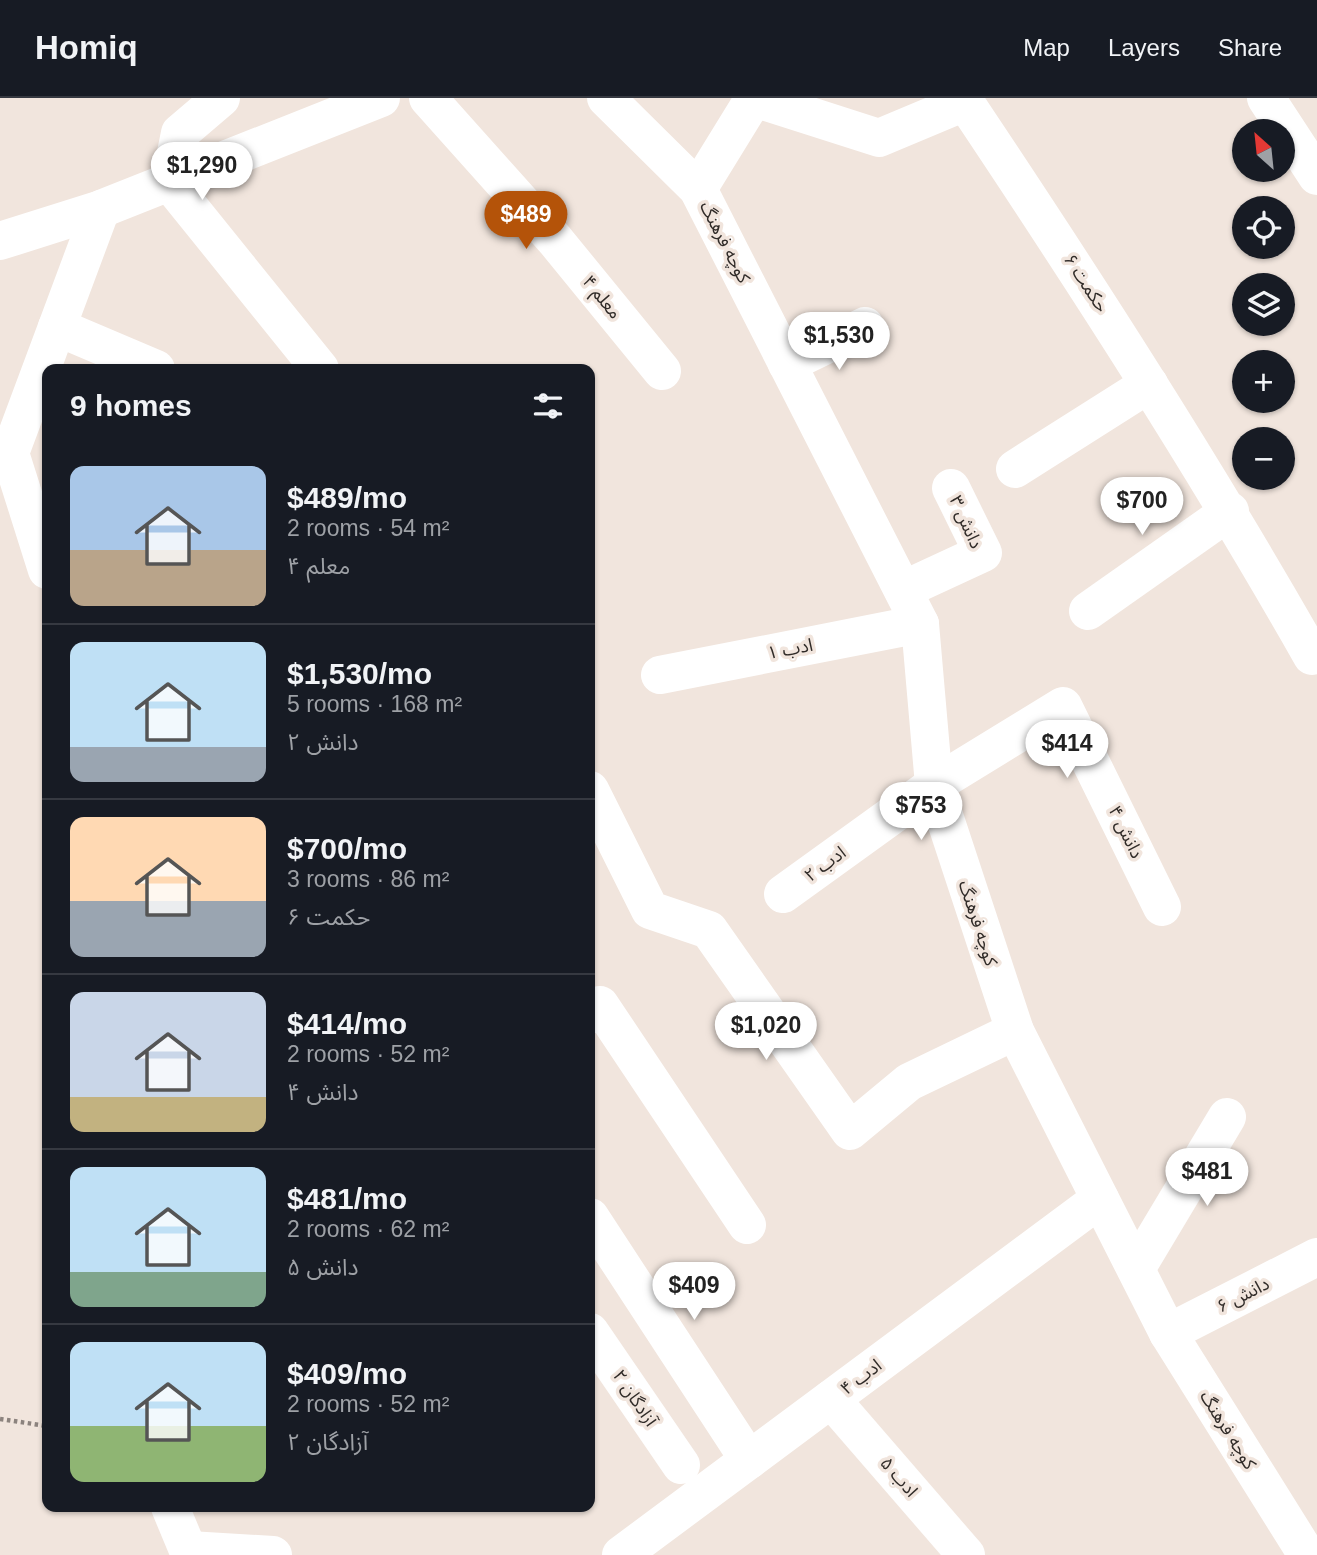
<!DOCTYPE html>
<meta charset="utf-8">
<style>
:root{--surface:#171b24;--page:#242831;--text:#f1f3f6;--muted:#9ea1a6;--line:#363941;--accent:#b45309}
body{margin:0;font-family:Helvetica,"Noto Sans Arabic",sans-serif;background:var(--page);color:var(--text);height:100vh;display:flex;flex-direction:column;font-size:26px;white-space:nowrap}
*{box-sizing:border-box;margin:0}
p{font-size:23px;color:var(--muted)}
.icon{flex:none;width:38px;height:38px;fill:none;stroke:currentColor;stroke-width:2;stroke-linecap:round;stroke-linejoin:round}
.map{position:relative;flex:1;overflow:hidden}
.details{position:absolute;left:42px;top:266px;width:553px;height:1148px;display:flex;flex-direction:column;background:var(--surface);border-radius:14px;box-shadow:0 2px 5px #0004}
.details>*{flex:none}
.needle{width:46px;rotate:333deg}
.fabs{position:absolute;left:1232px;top:21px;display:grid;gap:14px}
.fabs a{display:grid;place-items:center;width:63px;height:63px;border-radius:50%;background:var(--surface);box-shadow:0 2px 5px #0004;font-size:35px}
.price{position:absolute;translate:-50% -60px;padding:0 16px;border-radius:24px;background:#fff;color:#222;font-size:23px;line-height:46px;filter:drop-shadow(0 2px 4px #0008)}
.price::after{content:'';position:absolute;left:50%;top:42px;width:21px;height:16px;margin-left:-10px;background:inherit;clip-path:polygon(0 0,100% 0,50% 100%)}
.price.selected{background:var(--accent);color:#fff}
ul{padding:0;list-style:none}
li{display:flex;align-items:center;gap:21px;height:175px;padding:0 28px}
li+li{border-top:2px solid var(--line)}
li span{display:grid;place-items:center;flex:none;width:196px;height:140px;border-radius:14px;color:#555}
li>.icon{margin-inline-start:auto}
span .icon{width:84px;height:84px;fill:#fffc;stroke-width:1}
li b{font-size:30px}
h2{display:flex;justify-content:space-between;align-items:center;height:84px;padding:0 28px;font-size:30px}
header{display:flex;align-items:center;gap:42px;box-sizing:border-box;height:98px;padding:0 35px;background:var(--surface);border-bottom:2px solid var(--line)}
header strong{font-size:33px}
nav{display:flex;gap:38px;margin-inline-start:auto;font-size:24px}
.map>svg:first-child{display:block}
</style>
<header>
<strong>Homiq</strong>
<nav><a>Map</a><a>Layers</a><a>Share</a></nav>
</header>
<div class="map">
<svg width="1317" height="1457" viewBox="0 0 1317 1457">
<rect width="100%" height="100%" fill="#f1e5dd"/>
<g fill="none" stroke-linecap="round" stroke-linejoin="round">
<polyline stroke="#8c837e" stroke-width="4.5" stroke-dasharray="3.5 3.5" stroke-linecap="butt" points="0,1321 47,1328"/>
<g stroke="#fff" stroke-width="38">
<polyline points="221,0 180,35 170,85 320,271"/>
<polyline points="428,0 555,142 662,273"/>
<polyline points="606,0 698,91 920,526 934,687 1015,933 1168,1235 1307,1457"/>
<path d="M754,0L879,40L965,4C1086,185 1204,368 1312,558L1317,555"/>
<polyline points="1266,0 1317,78"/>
<polyline points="698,91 754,0"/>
<polyline points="0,143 101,111 381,0"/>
<polyline points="57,229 156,271"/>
<polyline points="787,266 865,228"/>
<polyline points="1015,371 1149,286"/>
<polyline points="47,472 10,355 101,111"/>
<polyline points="903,492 983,455 951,390"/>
<polyline points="1088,513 1230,413"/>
<polyline points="660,577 920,526"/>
<polyline points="590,692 650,812 709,832 850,1033 909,984 1015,933"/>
<polyline points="783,796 934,687 1063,608 1162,809"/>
<polyline points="590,917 600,907 747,1127"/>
<polyline points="590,1119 749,1362"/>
<polyline points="1136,1171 1227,1019"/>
<polyline points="590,1234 681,1367"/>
<polyline points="1168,1235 1317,1159"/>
<polyline points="831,1301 966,1457"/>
<polyline points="170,1409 190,1457"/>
<polyline points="189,1452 273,1457"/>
<polyline points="621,1457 1100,1101"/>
</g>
</g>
<g text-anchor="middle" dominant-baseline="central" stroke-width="7" stroke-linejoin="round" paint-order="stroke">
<g font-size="18" fill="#302b28" stroke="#f1e5dd">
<text transform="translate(725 144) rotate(63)">کوچه فرهنگ</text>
<text transform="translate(1086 185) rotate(57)">حکمت ۶</text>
<text transform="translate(602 199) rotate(51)">معلم ۴</text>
<text transform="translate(966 424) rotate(66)">دانش ۳</text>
<text transform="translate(790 551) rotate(-11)">ادب ۱</text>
<text transform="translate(1126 734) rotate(64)">دانش ۴</text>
<text transform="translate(825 766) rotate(-36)">ادب ۲</text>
<text transform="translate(978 825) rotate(72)">کوچه فرهنگ</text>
<text transform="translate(1243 1197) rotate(-27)">دانش ۶</text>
<text transform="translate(861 1279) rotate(-37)">ادب ۴</text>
<text transform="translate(635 1300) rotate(56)">آزادگان ۲</text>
<text transform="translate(1228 1332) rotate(58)">کوچه فرهنگ</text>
<text transform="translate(899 1379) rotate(49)">ادب ۵</text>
</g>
</g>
</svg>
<div class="fabs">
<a><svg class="needle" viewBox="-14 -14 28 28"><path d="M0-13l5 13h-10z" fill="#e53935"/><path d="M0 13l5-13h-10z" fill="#9ea1a6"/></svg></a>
<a><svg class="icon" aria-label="locate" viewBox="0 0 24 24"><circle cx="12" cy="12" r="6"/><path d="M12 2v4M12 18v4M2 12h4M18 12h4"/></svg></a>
<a><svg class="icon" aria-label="layers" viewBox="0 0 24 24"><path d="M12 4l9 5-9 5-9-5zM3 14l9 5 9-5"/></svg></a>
<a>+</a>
<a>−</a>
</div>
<b class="price" style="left:202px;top:104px">$1,290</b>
<b class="price selected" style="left:526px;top:153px">$489</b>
<b class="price" style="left:839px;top:274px">$1,530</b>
<b class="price" style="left:1142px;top:439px">$700</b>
<b class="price" style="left:1067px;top:682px">$414</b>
<b class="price" style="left:921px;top:744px">$753</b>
<b class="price" style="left:766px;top:964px">$1,020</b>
<b class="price" style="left:1207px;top:1110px">$481</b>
<b class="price" style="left:694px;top:1224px">$409</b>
<section class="details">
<h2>9 homes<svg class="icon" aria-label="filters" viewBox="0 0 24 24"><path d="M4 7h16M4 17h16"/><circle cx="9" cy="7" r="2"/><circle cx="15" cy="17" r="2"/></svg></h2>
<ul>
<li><span style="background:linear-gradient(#a9c7e8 60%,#b9a48a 0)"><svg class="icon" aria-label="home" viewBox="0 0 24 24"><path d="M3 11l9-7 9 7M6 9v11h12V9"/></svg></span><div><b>$489/mo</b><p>2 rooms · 54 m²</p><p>معلم ۴</p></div></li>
<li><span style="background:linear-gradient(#bfe0f5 75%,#9aa5b1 0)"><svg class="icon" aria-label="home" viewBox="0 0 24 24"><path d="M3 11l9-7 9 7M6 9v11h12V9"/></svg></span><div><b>$1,530/mo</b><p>5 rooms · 168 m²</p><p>دانش ۲</p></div></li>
<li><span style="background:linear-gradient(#ffd9b3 60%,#9aa5b1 0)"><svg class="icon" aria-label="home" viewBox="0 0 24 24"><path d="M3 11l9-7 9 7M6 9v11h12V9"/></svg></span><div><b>$700/mo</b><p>3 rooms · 86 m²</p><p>حکمت ۶</p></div></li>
<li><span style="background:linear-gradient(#c9d6e8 75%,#c2b280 0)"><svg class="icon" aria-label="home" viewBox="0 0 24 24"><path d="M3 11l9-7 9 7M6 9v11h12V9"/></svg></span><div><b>$414/mo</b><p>2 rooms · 52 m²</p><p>دانش ۴</p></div></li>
<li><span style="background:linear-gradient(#bfe0f5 75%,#7fa58c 0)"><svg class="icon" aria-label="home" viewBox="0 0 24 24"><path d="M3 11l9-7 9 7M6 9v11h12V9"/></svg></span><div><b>$481/mo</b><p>2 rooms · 62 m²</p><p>دانش ۵</p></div></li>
<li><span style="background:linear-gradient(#bfe0f5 60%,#8fb573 0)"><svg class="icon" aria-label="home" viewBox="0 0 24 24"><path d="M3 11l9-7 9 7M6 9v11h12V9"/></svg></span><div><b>$409/mo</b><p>2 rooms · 52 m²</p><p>آزادگان ۲</p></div></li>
</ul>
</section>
</div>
